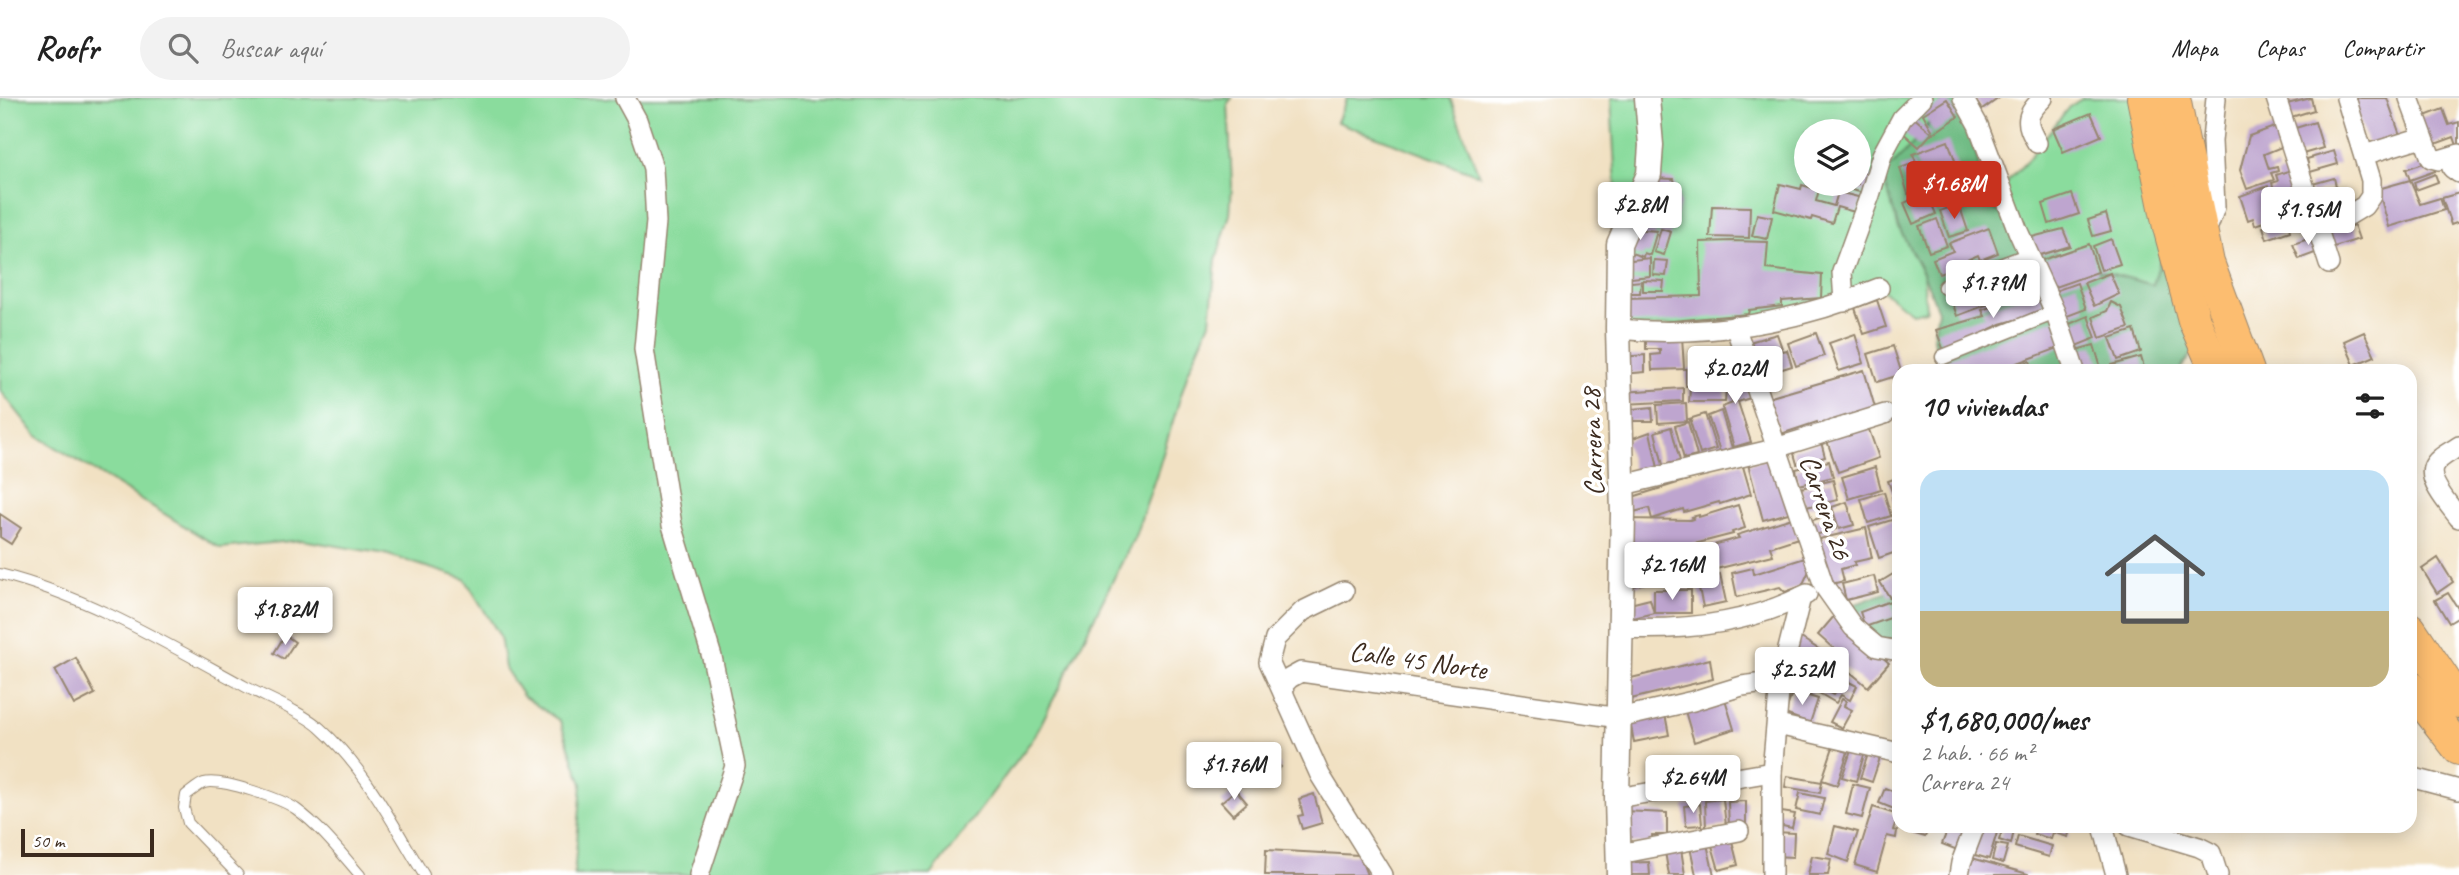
<!DOCTYPE html>
<html lang="es">
<meta charset="utf-8">
<style>
:root{--surface:#fff;--page:#f2f2f2;--text:#222;--muted:#767676;--line:#e0e0e0;--accent:#c8321e}
body{margin:0;font-family:Caveat,sans-serif;background:var(--page);color:var(--text);height:100vh;display:flex;flex-direction:column;font-size:26px;white-space:nowrap}
*{box-sizing:border-box;margin:0}
p{font-size:23px;color:var(--muted)}
.icon{flex:none;width:38px;height:38px;fill:none;stroke:currentColor;stroke-width:2;stroke-linecap:round;stroke-linejoin:round}
.map{position:relative;flex:1;overflow:hidden}
.side{position:absolute;left:1892px;top:266px;width:525px;height:469px;display:flex;flex-direction:column;background:var(--surface);border-radius:21px;box-shadow:0 4px 18px #0003}
.side>*{flex:none}
.tools{position:absolute;left:1794px;top:21px;display:grid;gap:14px}
.tools a{display:grid;place-items:center;width:77px;height:77px;border-radius:50%;background:var(--surface);box-shadow:0 4px 18px #0003;font-size:35px}
.scale{position:absolute;left:21px;bottom:18px;width:133px;box-sizing:border-box;padding-left:7px;border:4px solid #3b2a1e;border-top:0;font-size:19px;line-height:24px;white-space:nowrap;color:#3b2a1e;-webkit-text-stroke:5px #fff;paint-order:stroke}
.price{position:absolute;translate:-50% -60px;padding:0 16px;border-radius:7px;background:#fff;color:#222;font-size:23px;line-height:46px;filter:drop-shadow(0 2px 4px #0008)}
.price::after{content:'';position:absolute;left:50%;top:42px;width:21px;height:16px;margin-left:-10px;background:inherit;clip-path:polygon(0 0,100% 0,50% 100%)}
.price.current{background:var(--accent);color:#fff}
ul{padding:0;list-style:none}
li{display:grid;align-content:center;gap:14px;height:371px;padding:0 28px}
li+li{border-top:2px solid var(--line)}
li span{display:grid;place-items:center;height:217px;border-radius:21px;color:#555}
li>.icon{margin-inline-start:auto}
span .icon{width:126px;height:126px;fill:#fffc;stroke-width:1}
li b{font-size:30px}
h2{display:flex;justify-content:space-between;align-items:center;height:84px;padding:0 28px;font-size:30px}
header{display:flex;align-items:center;gap:42px;box-sizing:border-box;height:98px;padding:0 35px;background:var(--surface);border-bottom:2px solid var(--line)}
header strong{font-size:33px}
nav{display:flex;gap:38px;margin-inline-start:auto;font-size:24px}
.search{width:490px;height:63px;background:var(--page);display:flex;align-items:center;gap:18px;box-sizing:border-box;padding:0 24px;border-radius:38px;color:var(--muted);font-size:26px}
.map>svg:first-child{display:block}
</style>
<header>
<strong>Roofr</strong>
<div class="search"><svg class="icon" aria-label="search" viewBox="0 0 24 24"><circle cx="10" cy="10" r="6"/><path d="M15 15l6 6"/></svg>Buscar aquí</div>
<nav><a>Mapa</a><a>Capas</a><a>Compartir</a></nav>
</header>
<div class="map">
<svg width="2459" height="777" viewBox="0 0 2459 777">
<rect width="100%" height="100%" fill="#fff"/>
<filter id="ink" filterUnits="userSpaceOnUse"><feTurbulence type="fractalNoise" baseFrequency=".0143" numOctaves="2"/><feDisplacementMap in="SourceGraphic" scale="14" xChannelSelector="R" yChannelSelector="G"/><feConvolveMatrix kernelMatrix="1 2 1 2 8 2 1 2 1" color-interpolation-filters="sRGB"/></filter>
<filter id="wash" filterUnits="userSpaceOnUse"><feTurbulence type="fractalNoise" baseFrequency=".00686" numOctaves="4" result="noise"/><feDisplacementMap in="SourceGraphic" scale="28" xChannelSelector="R" yChannelSelector="G"/><feGaussianBlur stdDeviation="1.57" result="paint"/><feColorMatrix in="noise" values="0 0 0 0 0 0 0 0 0 0 0 0 0 0 0 0 0 1.4 0 .05"/><feComposite in="paint" operator="in"/></filter>
<g filter="url(#wash)">
<rect width="100%" height="100%" fill="#f1e1c3"/>
<g fill="#8adc9d" stroke="#62835e" stroke-width="2" fill-rule="evenodd">
<polygon points="0,0 1232,0 1228,5 1232,87 1230,116 1216,162 1210,224 1188,274 1158,372 1135,438 1035,638 931,777 574,777 582,686 560,623 523,598 505,570 500,538 465,481 385,456 302,442 220,450 36,337 0,292"/>
<polygon points="1347,0 1450,0 1479,77 1337,24"/>
<path d="M1611,0H1943L1941,8L1917,40L1898,128L1923,175L1926,212L1912,215L1879,190L1793,219L1618,231L1619,146ZM1806,33H1858V86H1806Z"/>
<polygon points="2083,0 2186,0 2180,38 2256,271 2209,273 2164,149 2153,187 2076,166 2031,141 1986,105 2024,66 2069,9"/>
</g>
<g fill="#6fbc84" stroke="#557351" stroke-width="2">
<path d="M1943,0H1964L1987,105L2031,141L2076,166L2153,187L2165,147L2197,248L2179,273H1938L1933,239L1938,213L1923,175L1898,128L1883,77C1903,56 1934,28 1943,0Z"/>
<polygon points="1899,490 1899,537 1877,549 1839,512"/>
</g>
<g id="blocks">
<g fill="#bea5cf">
<polygon points="1974,0 1999,0 1982,12"/>
<polygon points="2311,0 2314,12 2288,20 2283,7"/>
<polygon points="2352,0 2387,0 2400,37 2368,47"/>
<polygon points="1947,1 1958,19 1934,35 1923,16"/>
<polygon points="2443,11 2449,27 2459,24 2459,53 2454,39 2427,49 2417,21"/>
<polygon points="2091,15 2101,38 2063,54 2053,31"/>
<polygon points="1913,19 1932,35 1919,49 1901,33"/>
<polygon points="2315,24 2323,50 2296,58 2289,32"/>
<polygon points="2277,28 2284,48 2264,56 2269,71 2277,69 2278,73 2271,75 2274,82 2247,91 2240,72 2249,38"/>
<polygon points="1948,43 1960,76 1924,88 1913,56"/>
<polygon points="2334,53 2338,66 2310,74 2307,61"/>
<polygon points="2432,62 2435,73 2410,82 2406,71"/>
<polygon points="1914,65 1922,92 1908,96 1900,70"/>
<polygon points="2297,70 2307,102 2283,110 2280,101 2277,102 2281,115 2277,116 2278,119 2255,127 2253,120 2248,122 2240,98 2268,88 2270,93 2274,92 2272,85 2278,83 2276,77"/>
<polygon points="1858,73 1873,77 1868,96 1831,87 1858,86"/>
<polygon points="2435,76 2438,84 2416,92 2414,84"/>
<polygon points="1653,80 1674,81 1680,107 1675,121 1637,112"/>
<polygon points="2334,80 2336,88 2311,95 2309,87"/>
<polygon points="2410,82 2420,106 2440,100 2444,112 2389,129 2378,91"/>
<polygon points="1780,86 1801,91 1802,87 1819,92 1816,103 1834,108 1838,94 1862,100 1858,115 1837,109 1832,125 1812,119 1811,122 1774,112"/>
<polygon points="1927,95 1936,116 1913,126 1904,105"/>
<polygon points="2459,95 2459,124 2451,127 2442,100"/>
<polygon points="2072,96 2079,116 2049,126 2043,106"/>
<polygon points="1959,106 1968,133 1949,139 1940,113"/>
<polygon points="1712,108 1750,109 1749,140 1710,139"/>
<polygon points="2301,112 2305,123 2289,128 2290,133 2267,141 2263,129 2286,121 2285,117"/>
<polygon points="1757,116 1772,119 1767,141 1752,138"/>
<polygon points="2106,116 2111,133 2093,138 2088,122"/>
<polygon points="1937,121 1947,148 1929,154 1919,128"/>
<polygon points="2354,127 2359,141 2331,150 2326,136"/>
<polygon points="1989,130 1998,155 1980,162 1978,157 1967,162 1969,165 1939,176 1933,161 1953,153 1949,145"/>
<polygon points="1631,131 1657,133 1650,157 1644,155 1643,159 1622,152"/>
<polygon points="1661,131 1671,134 1664,157 1654,154"/>
<polygon points="2063,131 2070,148 2037,158 2032,139"/>
<polygon points="2317,138 2323,152 2299,161 2293,146"/>
<polygon points="2111,141 2120,166 2101,172 2093,148"/>
<polygon points="1732,143 1768,144 1766,171 1822,177 1821,200 1782,203 1782,208 1749,212 1748,216 1662,224 1626,225 1624,200 1701,198 1700,144"/>
<polygon points="2089,146 2098,174 2052,190 2042,162"/>
<polygon points="1650,160 1650,178 1622,181 1622,163"/>
<polygon points="1654,162 1668,163 1666,178 1653,177"/>
<polygon points="2004,171 2013,197 1957,218 1948,192"/>
<polygon points="2110,175 2119,196 2094,208 2084,185"/>
<polygon points="1643,182 1664,183 1663,193 1643,193"/>
<polygon points="1641,183 1640,195 1620,195 1621,185"/>
<polygon points="2077,185 2086,211 2062,220 2052,194"/>
<polygon points="2040,191 2047,215 2019,224 2018,221 2001,226 1990,231 1991,236 1944,253 1936,232 1985,218 1982,212"/>
<polygon points="1877,202 1886,229 1864,236 1855,210"/>
<polygon points="2111,204 2121,209 2129,230 2100,240 2093,219 2107,213"/>
<polygon points="2088,218 2096,240 2076,248 2067,227"/>
<polygon points="2055,221 2064,248 1996,273 1945,273 1941,263"/>
<polygon points="2134,232 2141,254 2118,262 2110,240"/>
<polygon points="2364,234 2375,258 2354,267 2344,243"/>
<polygon points="1816,235 1824,258 1796,268 1788,245"/>
<polygon points="1777,236 1783,253 1787,252 1792,268 1756,279 1746,245"/>
<polygon points="1855,236 1864,265 1839,273 1829,245"/>
<polygon points="1682,238 1684,271 1652,272 1651,257 1660,256 1660,251 1646,251 1646,240"/>
<polygon points="2094,247 2102,273 2079,273 2073,253"/>
<polygon points="1893,248 1901,273 1899,273 1899,277 1877,284 1868,256"/>
<polygon points="1645,257 1645,274 1623,276 1622,259"/>
<polygon points="2141,259 2145,273 2113,273 2112,267"/>
<polygon points="2030,263 2034,273 2003,273"/>
<rect x="1686" y="271" width="24" height="17"/>
<polygon points="1717,272 1740,272 1750,300 1738,304 1751,344 1734,349 1722,309 1733,305 1729,295 1733,293 1730,286 1717,286"/>
<polygon points="1864,272 1876,313 1819,331 1817,324 1781,336 1768,300"/>
<polygon points="1683,290 1683,303 1624,306 1623,294"/>
<polygon points="1690,291 1726,291 1725,304 1689,304"/>
<polygon points="1686,305 1687,323 1658,325 1657,307"/>
<polygon points="1652,309 1653,323 1625,323 1624,312"/>
<polygon points="1721,313 1732,350 1720,354 1708,318"/>
<polygon points="1705,316 1716,351 1700,356 1690,323 1693,323 1689,321"/>
<polygon points="1688,324 1697,358 1684,361 1675,328"/>
<polygon points="1867,326 1879,360 1838,374 1826,340"/>
<polygon points="1671,329 1680,363 1663,367 1655,334"/>
<polygon points="1650,334 1658,370 1634,375 1625,343"/>
<polygon points="1821,344 1825,359 1797,366 1793,352"/>
<polygon points="1777,358 1792,414 1763,422 1748,366"/>
<polygon points="1829,363 1833,379 1799,387 1796,371"/>
<polygon points="1742,365 1751,396 1720,406 1719,404 1684,414 1683,411 1652,421 1649,410 1630,415 1626,401"/>
<polygon points="1875,369 1881,391 1849,401 1842,379"/>
<polygon points="1899,379 1899,394 1893,396 1888,383"/>
<polygon points="1833,382 1838,402 1806,409 1801,390"/>
<polygon points="1884,394 1891,418 1868,425 1861,401"/>
<polygon points="1899,397 1899,410 1896,411 1892,399"/>
<polygon points="1847,404 1854,427 1839,431 1832,409"/>
<polygon points="1738,407 1745,430 1732,434 1733,436 1624,464 1625,421 1690,422 1693,421 1692,419 1699,417 1699,419"/>
<polygon points="0,416 21,430 11,446 0,439"/>
<polygon points="1832,416 1836,431 1815,437 1810,423"/>
<polygon points="1792,420 1798,440 1770,449 1773,457 1696,476 1695,472 1626,490 1626,471 1739,440 1737,437"/>
<polygon points="1895,421 1899,434 1899,453 1879,460 1869,429"/>
<polygon points="1866,430 1872,460 1854,464 1855,467 1841,471 1844,483 1827,487 1815,442"/>
<polygon points="1805,460 1809,473 1802,488 1785,494 1780,489 1737,499 1732,475 1753,470 1754,476"/>
<polygon points="2438,460 2453,484 2437,495 2422,471"/>
<polygon points="1720,476 1726,504 1703,509 1697,481"/>
<polygon points="1893,476 1899,485 1899,494 1890,500 1880,484"/>
<polygon points="1874,478 1878,494 1846,502 1842,486"/>
<rect x="1654" y="492" width="37" height="23"/>
<polygon points="2448,495 2459,512 2459,519 2449,525 2435,502"/>
<polygon points="1650,501 1654,515 1625,522 1622,508"/>
<polygon points="1890,503 1896,518 1865,529 1860,514"/>
<polygon points="1835,517 1889,565 1868,589 1837,563 1842,558 1818,537"/>
<polygon points="285,537 295,544 284,561 274,555"/>
<polygon points="1798,538 1823,554 1816,564 1839,580 1832,589 1820,581 1810,598 1785,584 1795,567 1788,563"/>
<polygon points="76,560 95,596 74,607 55,572"/>
<polygon points="1710,561 1713,581 1631,601 1627,581"/>
<polygon points="1843,581 1857,588 1850,602 1841,597 1836,605 1819,595 1822,591 1833,597"/>
<polygon points="1793,593 1818,601 1810,625 1785,616"/>
<polygon points="1725,601 1734,631 1694,644 1685,613"/>
<polygon points="1842,601 1846,603 1844,608 1852,612 1842,630 1830,624"/>
<polygon points="1665,616 1669,637 1634,644 1630,623"/>
<polygon points="1833,649 1848,654 1837,687 1822,682"/>
<polygon points="1852,650 1865,654 1856,683 1842,679"/>
<polygon points="1868,656 1880,660 1872,684 1860,680"/>
<polygon points="1271,659 1281,669 1267,683 1257,674"/>
<polygon points="1787,678 1822,684 1820,695 1785,689"/>
<polygon points="1853,686 1870,690 1862,720 1846,716"/>
<polygon points="1885,690 1899,696 1899,713 1879,705"/>
<polygon points="1236,692 1247,705 1233,717 1221,704"/>
<polygon points="1800,695 1824,700 1820,717 1796,712"/>
<polygon points="1314,696 1322,725 1302,731 1298,718 1303,717 1299,701"/>
<polygon points="1723,701 1726,728 1706,730 1705,703"/>
<polygon points="1746,703 1746,728 1729,729 1728,704"/>
<polygon points="1700,706 1702,727 1686,728 1684,708"/>
<polygon points="1873,709 1898,717 1893,732 1897,733 1896,740 1887,738 1877,774 1855,767"/>
<polygon points="1623,713 1667,715 1667,737 1652,737 1652,745 1624,746"/>
<polygon points="1775,713 1795,716 1792,730 1773,726"/>
<polygon points="1835,728 1858,734 1848,764 1828,756"/>
<polygon points="1914,728 1929,728 1925,739 1912,735"/>
<polygon points="1949,728 1970,728 1960,753 1942,746"/>
<polygon points="1981,728 1999,728 1989,761 1972,756"/>
<polygon points="2037,728 2055,728 2051,741 2034,736"/>
<polygon points="2058,728 2071,728 2068,739 2055,735"/>
<polygon points="2003,730 2014,733 2011,746 1999,742"/>
<polygon points="1775,734 1794,735 1793,759 1774,758"/>
<polygon points="2018,738 2052,748 2049,759 2015,749"/>
<polygon points="1731,739 1738,767 1719,772 1711,744"/>
<polygon points="1707,746 1714,777 1696,777 1690,749"/>
<polygon points="1996,746 2008,748 2003,765 1992,762"/>
<polygon points="1681,751 1685,777 1669,777 1665,754"/>
<polygon points="1266,752 1359,757 1367,777 1265,777"/>
<polygon points="1812,758 1831,761 1828,777 1808,777"/>
<polygon points="1965,758 2028,776 2028,777 1968,777"/>
<polygon points="1649,764 1650,777 1624,777 1624,765"/>
</g>
</g>
</g>
<g filter="url(#ink)">
<use href="#blocks" fill-opacity="0" stroke="#968670" stroke-width="2"/>
<g fill="none" stroke-linecap="round" stroke-linejoin="round">
<defs>
<g id="service">
<path d="M0,476C88,498 167,546 246,589C265,599 306,616 320,630C366,671 392,725 424,777"/>
<path d="M238,777L188,725L184,710L186,697C191,694 198,687 204,685C221,680 282,701 296,711C321,729 341,755 360,777"/>
</g>
<g id="pedestrian">
<polyline points="1945,189 2029,157"/>
<polyline points="1943,259 2055,214"/>
</g>
<g id="minor">
<polyline points="625,0 637,22 653,70 656,124 644,251 672,427 712,559 735,668 699,777"/>
<polyline points="1963,0 1978,27 2018,133 2055,214 2075,273"/>
<polyline points="2276,0 2329,166"/>
<polyline points="2409,0 2431,60 2439,62 2459,56"/>
<path d="M2037,45C2024,23 2026,17 2043,0"/>
<polyline points="2364,57 2422,39"/>
<polyline points="2450,60 2452,70 2459,75"/>
<polyline points="2317,128 2349,117 2364,108 2371,98 2371,82 2346,0"/>
<polyline points="2200,133 2209,126 2215,109 2212,43 2216,0"/>
<polyline points="1844,204 1842,174 1870,97 1882,57 1902,20 1922,0"/>
<polyline points="1735,228 1824,488 1853,529 1877,549 1899,553"/>
<path d="M1618,231C1707,240 1797,224 1879,190"/>
<path d="M2459,348C2451,354 2436,360 2433,370C2428,384 2451,409 2459,420"/>
<polyline points="1623,387 1766,353 1885,316"/>
<path d="M1621,530C1685,533 1749,526 1807,496"/>
<polyline points="1284,597 1269,564 1275,541 1303,513 1344,493"/>
<polyline points="1778,627 1899,655"/>
<polyline points="2410,679 2459,692"/>
<polyline points="1617,700 1772,674"/>
<polyline points="2103,728 2116,777"/>
<polyline points="2129,728 2199,749 2211,755 2218,777"/>
<polyline points="1619,756 1739,733"/>
<polyline points="1382,777 1320,677 1284,597 1283,587 1290,580 1301,574 1619,620 1693,603 1742,588 1780,583"/>
<polyline points="1772,777 1772,674 1780,583 1801,499"/>
<polyline points="1959,777 1961,765 1975,728"/>
</g>
<polyline id="tertiary" points="1619,777 1617,700 1623,416 1618,231 1619,146 1649,76 1651,47 1647,0"/>
<g id="trunk">
<polyline points="2143,0 2169,129 2194,222 2216,273"/>
<polyline points="2174,0 2208,165 2248,273"/>
<polyline points="2410,531 2459,604"/>
<polyline points="2410,588 2459,651"/>
</g>
</defs>
<use href="#service" stroke="#968670" stroke-width="12"/>
<use href="#pedestrian" stroke="#968670" stroke-width="17"/>
<use href="#minor" stroke="#968670" stroke-width="22"/>
<use href="#tertiary" stroke="#968670" stroke-width="27"/>
<use href="#trunk" stroke="#968670" stroke-width="34"/>
<use href="#service" stroke="#fff" stroke-width="10"/>
<use href="#pedestrian" stroke="#fff" stroke-width="14"/>
<use href="#minor" stroke="#fff" stroke-width="19"/>
<use href="#tertiary" stroke="#fff" stroke-width="24"/>
<use href="#trunk" stroke="#fcbd6f" stroke-width="32"/>
</g>
</g>
<g text-anchor="middle" dominant-baseline="central" stroke-width="7" stroke-linejoin="round" paint-order="stroke">
<g font-size="28" fill="#3b2a1e" stroke="#fff">
<text transform="translate(1592 344) rotate(-92)">Carrera 28</text>
<text transform="translate(1826 409) rotate(71)">Carrera 26</text>
<text transform="translate(1418 562) rotate(8)">Calle 45 Norte</text>
</g>
</g>
</svg>
<div class="tools">
<a><svg class="icon" aria-label="layers" viewBox="0 0 24 24"><path d="M12 4l9 5-9 5-9-5zM3 14l9 5 9-5"/></svg></a>
</div>
<div class="scale">50 m</div>
<b class="price current" style="left:1954px;top:123px">$1.68M</b>
<b class="price" style="left:1640px;top:144px">$2.8M</b>
<b class="price" style="left:2308px;top:149px">$1.95M</b>
<b class="price" style="left:1993px;top:222px">$1.79M</b>
<b class="price" style="left:1735px;top:308px">$2.02M</b>
<b class="price" style="left:1672px;top:504px">$2.16M</b>
<b class="price" style="left:285px;top:549px">$1.82M</b>
<b class="price" style="left:1802px;top:609px">$2.52M</b>
<b class="price" style="left:1234px;top:704px">$1.76M</b>
<b class="price" style="left:1693px;top:717px">$2.64M</b>
<section class="side">
<h2>10 viviendas<svg class="icon" aria-label="filters" viewBox="0 0 24 24"><path d="M4 7h16M4 17h16"/><circle cx="9" cy="7" r="2"/><circle cx="15" cy="17" r="2"/></svg></h2>
<ul>
<li><span style="background:linear-gradient(#bfe0f5 65%,#c2b280 0)"><svg class="icon" aria-label="home" viewBox="0 0 24 24"><path d="M3 11l9-7 9 7M6 9v11h12V9"/></svg></span><div><b>$1,680,000/mes</b><p>2 hab. · 66 m²</p><p>Carrera 24</p></div></li>
</ul>
</section>
</div>
